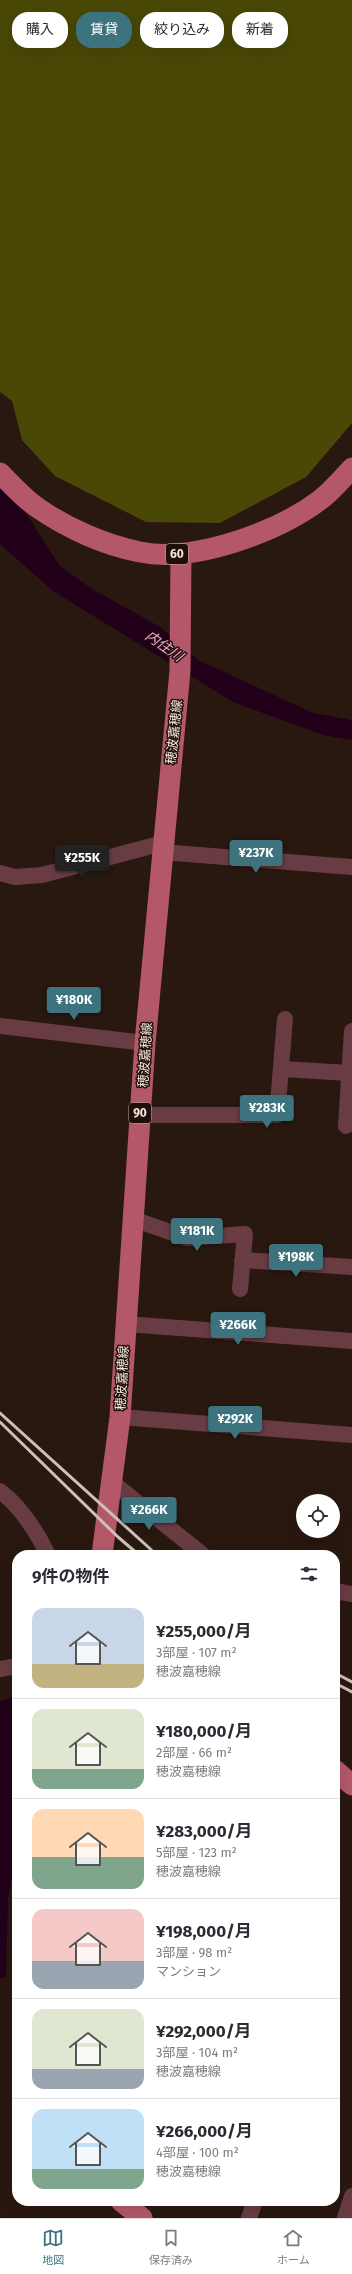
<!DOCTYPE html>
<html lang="ja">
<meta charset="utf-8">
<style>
:root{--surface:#fff;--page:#f7f7f7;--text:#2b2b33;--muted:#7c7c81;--line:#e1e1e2;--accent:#3d737e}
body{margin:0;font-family:"Fira Sans","Noto Sans JP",sans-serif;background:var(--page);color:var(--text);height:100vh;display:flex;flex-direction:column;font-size:15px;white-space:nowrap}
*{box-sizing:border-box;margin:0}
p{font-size:13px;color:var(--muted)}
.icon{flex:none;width:22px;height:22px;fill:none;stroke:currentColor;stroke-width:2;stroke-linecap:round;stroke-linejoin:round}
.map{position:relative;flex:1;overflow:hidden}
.drawer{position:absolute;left:12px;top:1550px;width:328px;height:656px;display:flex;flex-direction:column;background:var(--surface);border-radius:16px;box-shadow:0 4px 16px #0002}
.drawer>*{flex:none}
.hud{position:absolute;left:12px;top:12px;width:328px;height:36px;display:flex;gap:8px}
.controls{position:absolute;left:296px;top:1494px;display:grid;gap:8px}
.controls a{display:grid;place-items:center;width:44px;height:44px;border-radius:50%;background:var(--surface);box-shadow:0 4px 16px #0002;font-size:20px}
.price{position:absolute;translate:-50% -34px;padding:0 9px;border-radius:4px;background:var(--accent);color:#fff;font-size:13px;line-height:26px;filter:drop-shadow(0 1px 2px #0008)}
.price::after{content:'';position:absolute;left:50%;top:24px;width:12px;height:9px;margin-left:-6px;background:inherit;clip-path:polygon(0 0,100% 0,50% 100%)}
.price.current{background:#222;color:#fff}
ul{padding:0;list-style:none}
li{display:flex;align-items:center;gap:12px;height:100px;padding:0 20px}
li+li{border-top:1px solid var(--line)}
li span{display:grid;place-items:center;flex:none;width:112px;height:80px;border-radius:12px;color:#555}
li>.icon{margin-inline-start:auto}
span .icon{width:48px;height:48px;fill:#fffc;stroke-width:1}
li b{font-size:17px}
h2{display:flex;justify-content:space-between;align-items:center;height:48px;padding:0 20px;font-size:17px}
.chip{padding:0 14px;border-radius:16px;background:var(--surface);box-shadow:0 4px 16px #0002;font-size:14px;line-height:36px}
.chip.current{background:var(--accent);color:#fff}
.tab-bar{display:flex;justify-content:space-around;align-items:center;height:56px;border-top:1px solid var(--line);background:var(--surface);font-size:11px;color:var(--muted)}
.tab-bar a{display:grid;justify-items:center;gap:2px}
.tab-bar .current{color:var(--accent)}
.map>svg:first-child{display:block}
</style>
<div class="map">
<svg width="352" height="2218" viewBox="0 0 352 2218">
<rect width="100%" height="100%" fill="#291810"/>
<polygon fill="#4a4806" points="0,0 352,0 352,423 306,477 220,523 146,522 55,476 22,440 12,401 0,392"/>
<g fill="#22001a">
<polygon points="0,487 24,510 59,565 92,589 162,628 198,660 313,713 352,720 352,740 323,735 233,702 53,591 0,544"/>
<polygon points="17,1696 17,1844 8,1899 6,1977 0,1978 0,1701"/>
</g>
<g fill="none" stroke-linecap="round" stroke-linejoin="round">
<g stroke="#693c43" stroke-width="16">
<polyline points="162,852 352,867"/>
<polyline points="0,873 15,877 42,875 163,843"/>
<polyline points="0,1026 145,1043"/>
<polyline points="281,1069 349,1073"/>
<polyline points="140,1115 277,1115 285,1019"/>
<polyline points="346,1126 352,1031"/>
<polyline points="133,1219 187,1238 245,1234 240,1289"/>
<polyline points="242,1260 352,1267"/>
<polyline points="126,1324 352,1341"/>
<polyline points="120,1417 352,1435"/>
<polyline points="113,1483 203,1555"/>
<path d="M0,1491C22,1508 36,1530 48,1555"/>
<polyline points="335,1591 352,1594"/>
<polyline points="0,1669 17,1666"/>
<polyline points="249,2218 255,2201"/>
<polyline points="345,2218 352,2196"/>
</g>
<g stroke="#b45869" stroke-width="21">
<path d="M0,473C12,485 24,499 38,508C68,529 105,545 140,552C193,563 278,532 320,500C332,491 342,479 352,468"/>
<polyline points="102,1555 120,1417 145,1043 180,671 181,554"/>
<polyline points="335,1770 352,1785"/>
<polyline points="121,2201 142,2218"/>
</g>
<g stroke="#cdc0ba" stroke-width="3">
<polyline points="0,1413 157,1555"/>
<polyline points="0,1422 118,1537 139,1555"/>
<polyline points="335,1673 352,1682"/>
<polyline points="335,1683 352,1692"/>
</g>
</g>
<g text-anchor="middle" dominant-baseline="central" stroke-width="3" stroke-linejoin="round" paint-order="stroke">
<g fill="#1f0f08" stroke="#b5a7a1" stroke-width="1">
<rect x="166" y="544" width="22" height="20" rx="3"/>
<rect x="129" y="1103" width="22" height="20" rx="3"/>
</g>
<g font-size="12" font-weight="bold" fill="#f5e8e3">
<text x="177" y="554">60</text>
<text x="140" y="1113">90</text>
</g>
<g font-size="13" fill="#f5e8e3" stroke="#1f0f08">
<text transform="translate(174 732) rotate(-84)">穂波嘉穂線</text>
<text transform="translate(145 1055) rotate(-86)">穂波嘉穂線</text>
<text transform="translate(122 1378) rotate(-87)">穂波嘉穂線</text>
</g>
<g font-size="14" font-style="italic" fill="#f2a7dd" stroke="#1f0f08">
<text transform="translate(164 646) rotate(35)">内住川</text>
</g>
</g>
</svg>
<div class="controls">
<a><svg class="icon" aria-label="locate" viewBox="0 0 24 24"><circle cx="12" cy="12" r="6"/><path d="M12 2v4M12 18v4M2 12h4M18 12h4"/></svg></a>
</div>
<b class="price" style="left:256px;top:874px">¥237K</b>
<b class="price current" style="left:82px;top:879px">¥255K</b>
<b class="price" style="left:74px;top:1021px">¥180K</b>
<b class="price" style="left:267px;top:1129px">¥283K</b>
<b class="price" style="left:197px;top:1252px">¥181K</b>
<b class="price" style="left:296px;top:1278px">¥198K</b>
<b class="price" style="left:238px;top:1346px">¥266K</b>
<b class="price" style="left:235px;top:1440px">¥292K</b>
<b class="price" style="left:149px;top:1531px">¥266K</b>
<div class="hud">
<a class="chip">購入</a>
<a class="chip current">賃貸</a>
<a class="chip">絞り込み</a>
<a class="chip">新着</a>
</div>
<section class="drawer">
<h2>9件の物件<svg class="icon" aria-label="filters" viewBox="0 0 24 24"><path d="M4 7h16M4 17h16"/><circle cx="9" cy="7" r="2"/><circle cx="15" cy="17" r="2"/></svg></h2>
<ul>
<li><span style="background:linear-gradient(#c9d6e8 70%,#c2b280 0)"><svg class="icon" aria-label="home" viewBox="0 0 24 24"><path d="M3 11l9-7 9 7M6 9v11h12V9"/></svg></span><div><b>¥255,000/月</b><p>3部屋 · 107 m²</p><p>穂波嘉穂線</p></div></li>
<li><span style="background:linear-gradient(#dfe7d0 75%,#7fa58c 0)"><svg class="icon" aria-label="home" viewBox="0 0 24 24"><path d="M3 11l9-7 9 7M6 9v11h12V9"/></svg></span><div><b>¥180,000/月</b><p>2部屋 · 66 m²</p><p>穂波嘉穂線</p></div></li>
<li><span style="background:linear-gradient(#ffd9b3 60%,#7fa58c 0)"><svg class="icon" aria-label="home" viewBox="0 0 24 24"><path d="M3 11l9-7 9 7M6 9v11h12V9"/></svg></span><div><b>¥283,000/月</b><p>5部屋 · 123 m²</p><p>穂波嘉穂線</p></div></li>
<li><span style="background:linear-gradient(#f6c9c9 65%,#9aa5b1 0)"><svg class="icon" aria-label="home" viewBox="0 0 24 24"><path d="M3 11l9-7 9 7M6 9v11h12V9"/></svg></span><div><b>¥198,000/月</b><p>3部屋 · 98 m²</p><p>マンション</p></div></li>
<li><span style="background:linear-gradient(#dfe7d0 75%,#9aa5b1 0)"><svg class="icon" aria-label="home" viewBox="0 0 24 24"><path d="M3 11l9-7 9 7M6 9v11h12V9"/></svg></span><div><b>¥292,000/月</b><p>3部屋 · 104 m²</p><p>穂波嘉穂線</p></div></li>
<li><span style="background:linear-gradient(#bfe0f5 75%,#7fa58c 0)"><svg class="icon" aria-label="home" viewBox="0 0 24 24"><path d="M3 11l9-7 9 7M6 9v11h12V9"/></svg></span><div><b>¥266,000/月</b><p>4部屋 · 100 m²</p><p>穂波嘉穂線</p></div></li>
</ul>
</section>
</div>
<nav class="tab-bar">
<a class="current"><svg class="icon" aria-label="map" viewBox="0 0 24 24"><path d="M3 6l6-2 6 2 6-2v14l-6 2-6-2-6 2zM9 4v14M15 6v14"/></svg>地図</a>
<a><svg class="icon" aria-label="saved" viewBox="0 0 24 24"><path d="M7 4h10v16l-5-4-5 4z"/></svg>保存済み</a>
<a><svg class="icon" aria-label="home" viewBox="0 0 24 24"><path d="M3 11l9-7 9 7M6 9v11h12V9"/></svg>ホーム</a>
</nav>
